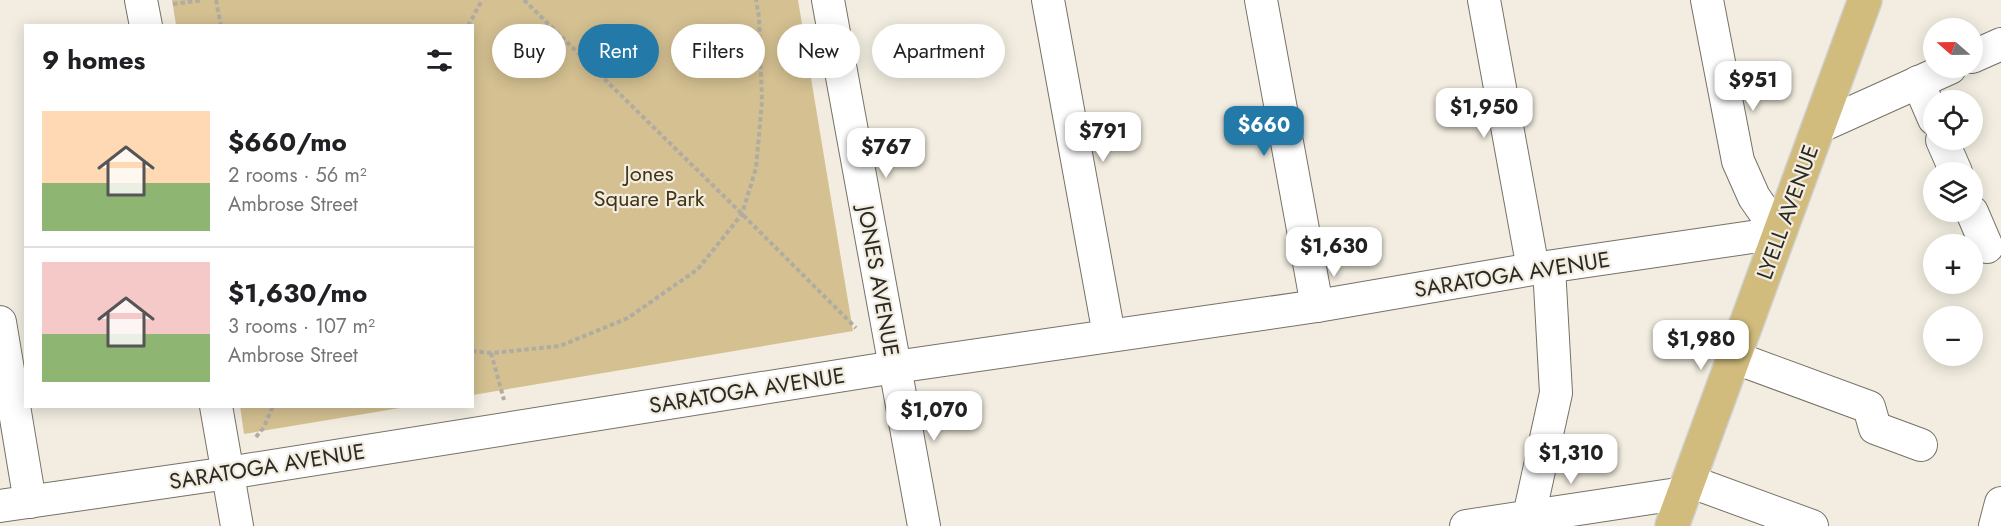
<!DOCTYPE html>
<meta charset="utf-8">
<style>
:root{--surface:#fff;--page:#f2f2f2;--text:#202124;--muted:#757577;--line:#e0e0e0;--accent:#237aa9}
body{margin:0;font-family:Jost,sans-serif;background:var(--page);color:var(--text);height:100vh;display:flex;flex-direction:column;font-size:22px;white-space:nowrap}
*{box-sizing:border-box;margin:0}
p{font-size:20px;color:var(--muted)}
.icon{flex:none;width:33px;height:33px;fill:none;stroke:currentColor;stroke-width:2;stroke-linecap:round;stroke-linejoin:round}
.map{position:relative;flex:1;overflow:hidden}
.details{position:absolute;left:24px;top:24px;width:450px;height:384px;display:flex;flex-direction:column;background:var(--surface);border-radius:0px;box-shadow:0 3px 15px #0003}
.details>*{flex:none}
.banner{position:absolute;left:492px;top:24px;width:570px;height:54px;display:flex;gap:12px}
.needle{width:39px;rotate:290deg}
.fabs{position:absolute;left:1923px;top:18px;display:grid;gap:12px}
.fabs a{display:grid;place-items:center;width:60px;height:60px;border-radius:50%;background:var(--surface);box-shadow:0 3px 15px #0003;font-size:30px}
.price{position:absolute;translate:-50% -51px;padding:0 14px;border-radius:12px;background:#fff;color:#222;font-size:20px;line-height:39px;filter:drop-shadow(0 2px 3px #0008)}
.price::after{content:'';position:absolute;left:50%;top:36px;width:18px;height:14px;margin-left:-9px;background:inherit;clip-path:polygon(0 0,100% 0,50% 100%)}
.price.current{background:var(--accent);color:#fff}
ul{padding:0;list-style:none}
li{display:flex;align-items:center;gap:18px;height:150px;padding:0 18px}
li+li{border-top:2px solid var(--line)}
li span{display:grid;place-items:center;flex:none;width:168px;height:120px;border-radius:0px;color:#555}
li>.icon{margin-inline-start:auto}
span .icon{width:72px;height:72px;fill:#fffc;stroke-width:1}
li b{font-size:26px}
h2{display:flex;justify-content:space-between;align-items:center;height:72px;padding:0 18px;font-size:26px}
.pill{padding:0 21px;border-radius:27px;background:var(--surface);box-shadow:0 3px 15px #0003;font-size:21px;line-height:54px}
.pill.current{background:var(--accent);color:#fff}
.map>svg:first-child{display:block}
</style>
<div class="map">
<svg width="2001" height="526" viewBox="0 0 2001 526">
<rect width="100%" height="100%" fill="#f2ede0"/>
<g fill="#d4c091">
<polygon points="172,0 798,0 853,331 473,395 472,26 176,25"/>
<polygon points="240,406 406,406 406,407 244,434"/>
</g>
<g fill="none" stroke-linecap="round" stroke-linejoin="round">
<defs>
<g id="minor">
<polyline points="141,0 146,26"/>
<polyline points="828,0 924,526"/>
<polyline points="1048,0 1109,335"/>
<polyline points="1261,0 1317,306"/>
<polyline points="1484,0 1533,269"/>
<polyline points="1972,57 2001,44"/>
<polyline points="1918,82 1934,119"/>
<polyline points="1819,127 1950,68"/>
<polyline points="1942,140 1956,172"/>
<polyline points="1972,212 1987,247"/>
<polyline points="0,322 30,502"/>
<polyline points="1733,357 1869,407 1875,428 1921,445"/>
<polyline points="216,406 237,526"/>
<polyline points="1689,481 1812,526"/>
<polyline points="0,506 228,473 895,367 1317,306 1533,269 1779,233 1754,197 1738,161 1707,0"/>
<polyline points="1529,516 1556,393 1549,267"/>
<polyline points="1466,526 1684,493"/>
<polyline points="1995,526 2001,503"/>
</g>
<polyline id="major" points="1672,526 1865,0"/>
</defs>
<use href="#minor" stroke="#777267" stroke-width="34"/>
<use href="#major" stroke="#d0d0cf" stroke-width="36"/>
<g stroke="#b0aca2" stroke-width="4" stroke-dasharray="4.5 3" stroke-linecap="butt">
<polyline points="216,0 221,26"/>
<polyline points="524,0 742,214 856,328"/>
<polyline points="173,4 203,0"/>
<polyline points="468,26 482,0"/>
<polyline points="472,351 491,353 560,346 628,318 698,269 742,214 756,168 762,102 759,17 756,0"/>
<polyline points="491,353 504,400"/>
<polyline points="256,437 264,427 273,406"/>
</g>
<use href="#minor" stroke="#fff" stroke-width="32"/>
<use href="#major" stroke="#d1bb7d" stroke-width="33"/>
</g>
<g text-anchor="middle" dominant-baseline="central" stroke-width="4.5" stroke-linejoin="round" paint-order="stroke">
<g font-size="22" fill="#423514" stroke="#f2ede0">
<text x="649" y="173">Jones<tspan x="649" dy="25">Square Park</tspan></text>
</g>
<g font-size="22" fill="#2b2924" stroke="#f2ede0">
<text transform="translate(1787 212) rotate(-70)">LYELL AVENUE</text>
<text transform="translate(1512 274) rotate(-9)">SARATOGA AVENUE</text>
<text transform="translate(879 281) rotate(80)">JONES AVENUE</text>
<text transform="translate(747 390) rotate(-9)">SARATOGA AVENUE</text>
<text transform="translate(267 466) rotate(-9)">SARATOGA AVENUE</text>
</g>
</g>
</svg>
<div class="fabs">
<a><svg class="needle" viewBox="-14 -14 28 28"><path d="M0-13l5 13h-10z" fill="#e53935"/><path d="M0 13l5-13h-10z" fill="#757577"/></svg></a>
<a><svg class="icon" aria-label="locate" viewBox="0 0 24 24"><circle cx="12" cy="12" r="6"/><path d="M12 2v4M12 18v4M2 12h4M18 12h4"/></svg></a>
<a><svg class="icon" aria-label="layers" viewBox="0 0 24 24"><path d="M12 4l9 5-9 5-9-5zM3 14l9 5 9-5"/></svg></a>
<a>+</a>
<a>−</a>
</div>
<b class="price" style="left:1753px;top:112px">$951</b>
<b class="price" style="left:1484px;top:139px">$1,950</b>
<b class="price current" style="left:1264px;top:157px">$660</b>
<b class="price" style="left:1103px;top:163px">$791</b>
<b class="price" style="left:886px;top:179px">$767</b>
<b class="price" style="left:1334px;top:278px">$1,630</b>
<b class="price" style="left:1701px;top:371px">$1,980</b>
<b class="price" style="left:934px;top:442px">$1,070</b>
<b class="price" style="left:1571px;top:485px">$1,310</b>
<div class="banner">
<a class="pill">Buy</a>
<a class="pill current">Rent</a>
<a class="pill">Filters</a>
<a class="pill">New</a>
<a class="pill">Apartment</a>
</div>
<section class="details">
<h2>9 homes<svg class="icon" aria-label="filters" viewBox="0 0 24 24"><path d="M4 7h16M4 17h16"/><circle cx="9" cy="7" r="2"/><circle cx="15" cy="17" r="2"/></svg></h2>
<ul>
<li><span style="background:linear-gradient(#ffd9b3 60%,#8fb573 0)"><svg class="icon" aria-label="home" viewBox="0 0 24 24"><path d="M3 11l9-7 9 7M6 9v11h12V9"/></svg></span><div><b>$660/mo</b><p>2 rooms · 56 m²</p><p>Ambrose Street</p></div></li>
<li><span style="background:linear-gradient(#f6c9c9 60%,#8fb573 0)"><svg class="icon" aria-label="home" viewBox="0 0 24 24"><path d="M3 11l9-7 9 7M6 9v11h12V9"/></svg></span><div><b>$1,630/mo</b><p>3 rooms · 107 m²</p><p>Ambrose Street</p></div></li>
</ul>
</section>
</div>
